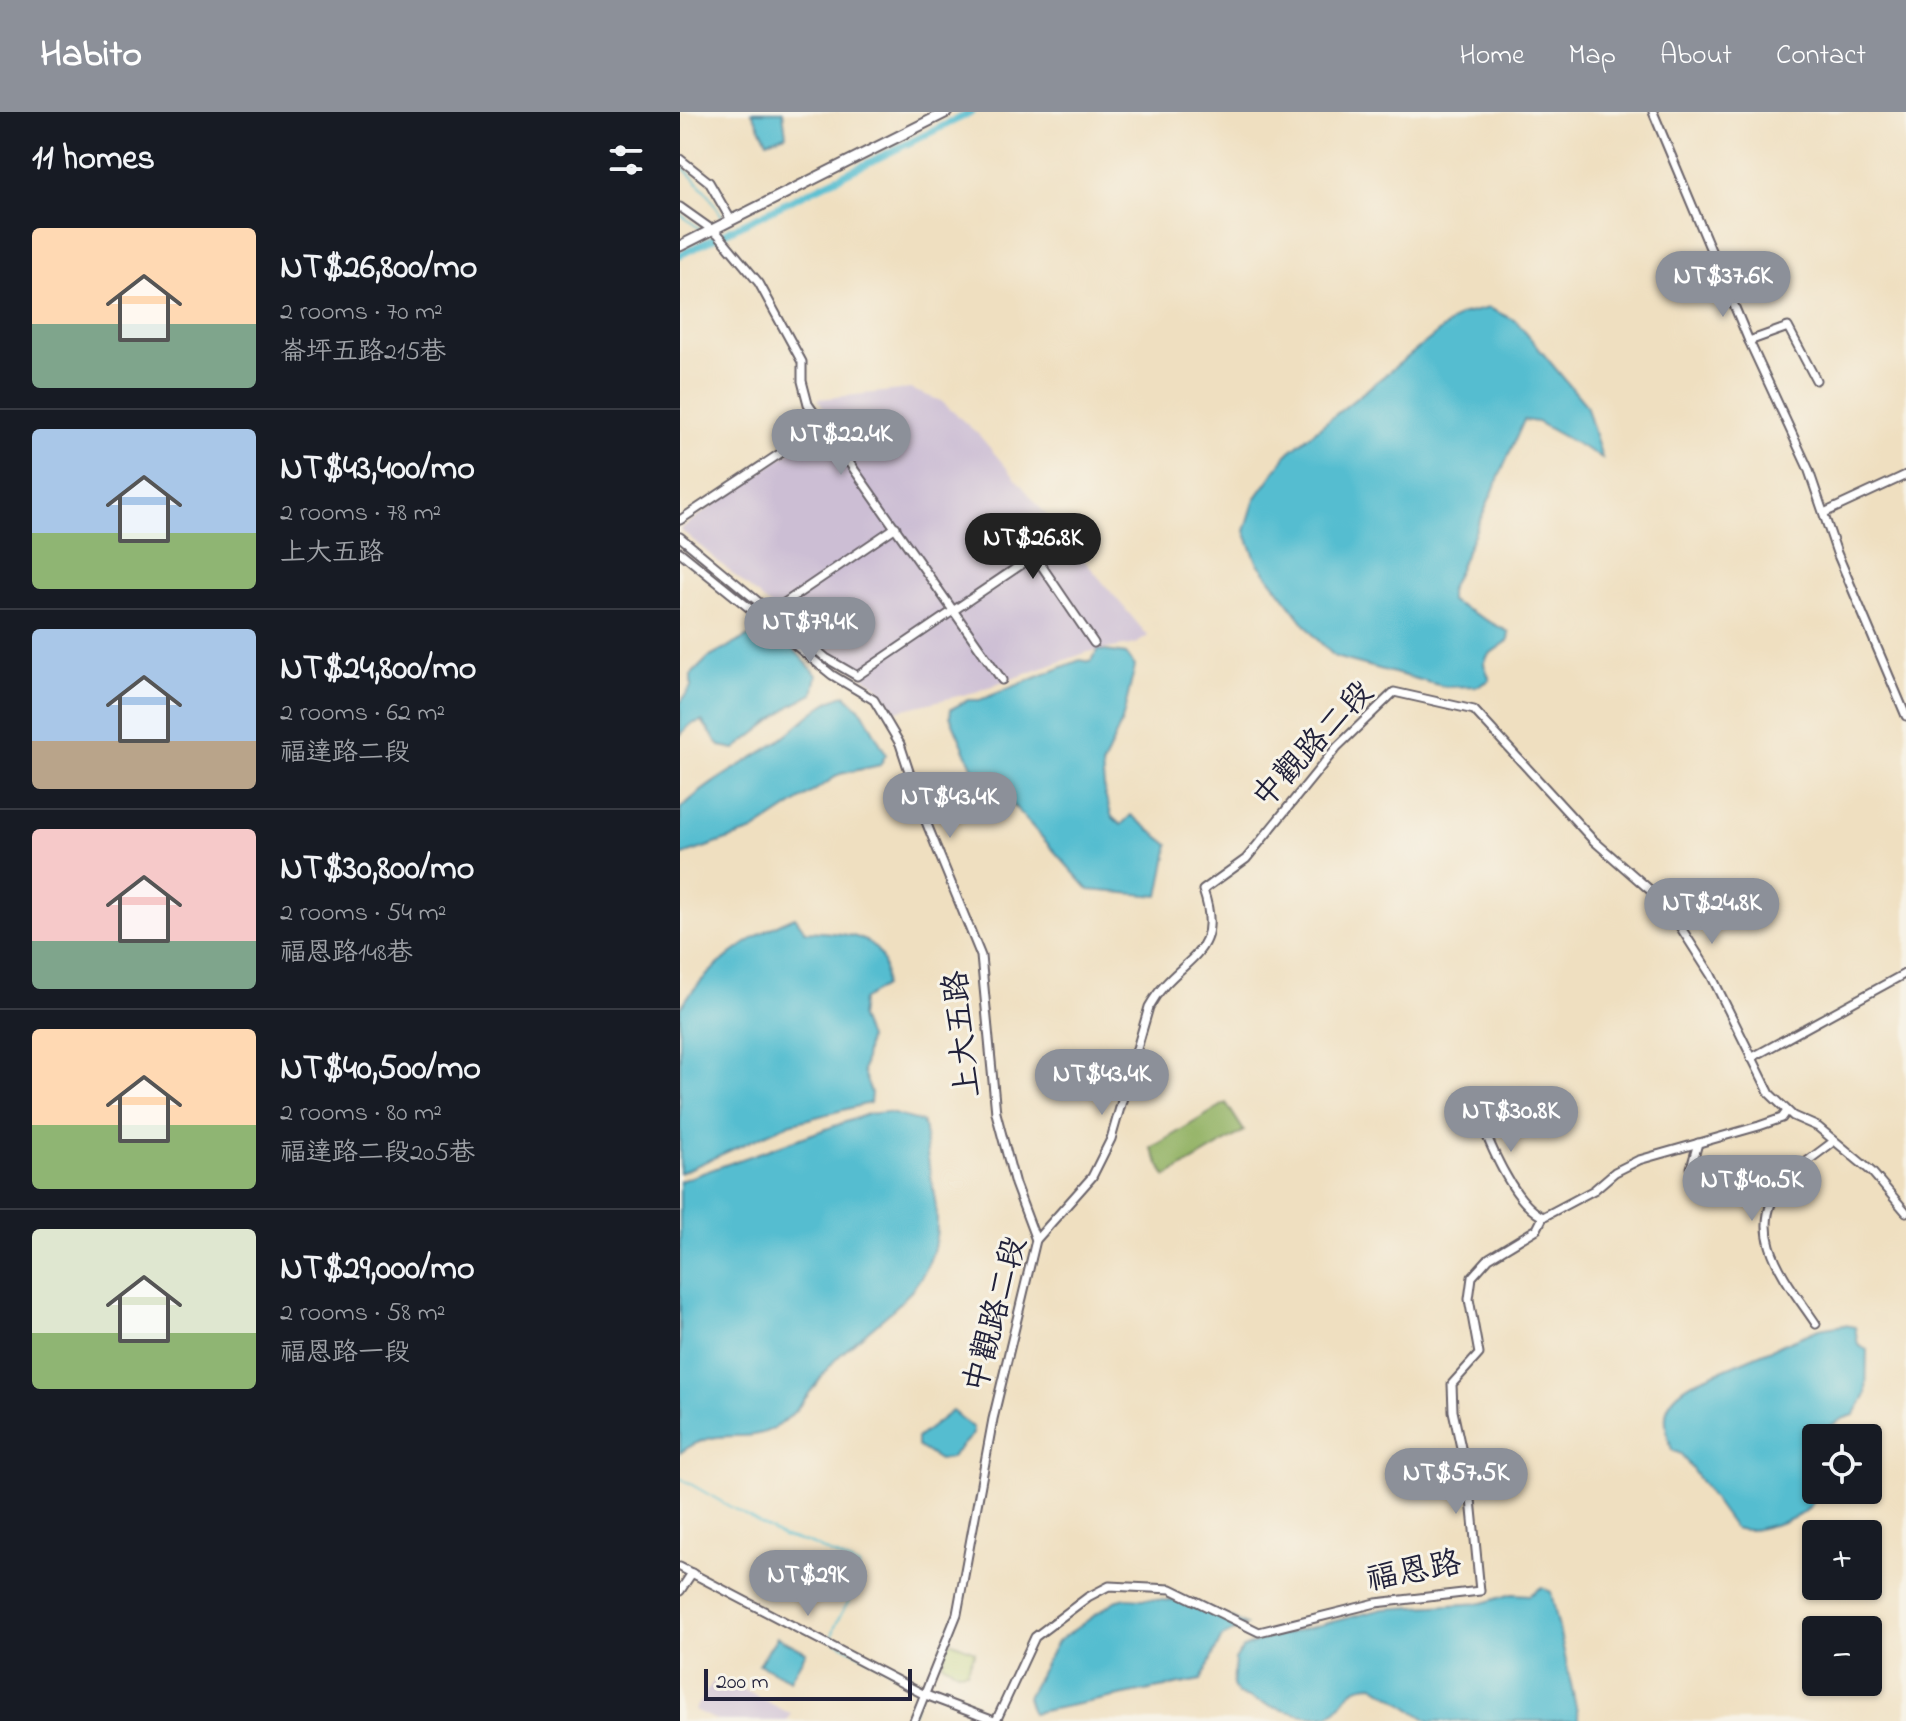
<!DOCTYPE html>
<meta charset="utf-8">
<style>
:root{--surface:#171b24;--page:#242831;--text:#f1f3f6;--muted:#9ea1a6;--line:#363941;--accent:#8c9099}
body{margin:0;font-family:"Indie Flower","LXGW WenKai TC",sans-serif;background:var(--page);color:var(--text);height:100vh;display:flex;flex-direction:column;font-size:30px;white-space:nowrap}
*{box-sizing:border-box;margin:0}
p{font-size:26px;color:var(--muted)}
.icon{flex:none;width:44px;height:44px;fill:none;stroke:currentColor;stroke-width:2;stroke-linecap:round;stroke-linejoin:round}
.map{position:relative;flex:1;overflow:hidden}
.sheet{display:flex;flex-direction:column;background:var(--surface);width:680px}
.sheet>*{flex:none}
.fabs{position:absolute;left:1122px;top:1312px;display:grid;gap:16px}
.fabs a{display:grid;place-items:center;width:80px;height:80px;border-radius:8px;background:var(--surface);box-shadow:0 2px 6px #0004;font-size:40px}
.scale{position:absolute;left:24px;bottom:20px;width:208px;box-sizing:border-box;padding-left:8px;border:4px solid #22223b;border-top:0;font-size:22px;line-height:28px;white-space:nowrap;color:#22223b;-webkit-text-stroke:6px #f7f3e8;paint-order:stroke}
.price{position:absolute;translate:-50% -68px;padding:0 18px;border-radius:28px;background:var(--accent);color:#fff;font-size:26px;line-height:52px;filter:drop-shadow(0 2px 4px #0008)}
.price::after{content:'';position:absolute;left:50%;top:48px;width:24px;height:18px;margin-left:-12px;background:inherit;clip-path:polygon(0 0,100% 0,50% 100%)}
.price.current{background:#222;color:#fff}
ul{padding:0;list-style:none}
li{display:flex;align-items:center;gap:24px;height:200px;padding:0 32px}
li+li{border-top:2px solid var(--line)}
li span{display:grid;place-items:center;flex:none;width:224px;height:160px;border-radius:8px;color:#555}
li>.icon{margin-inline-start:auto}
span .icon{width:96px;height:96px;fill:#fffc;stroke-width:1}
li b{font-size:34px}
h2{display:flex;justify-content:space-between;align-items:center;height:96px;padding:0 32px;font-size:34px}
header{display:flex;align-items:center;gap:48px;box-sizing:border-box;height:112px;padding:0 40px;background:var(--accent);color:#fff}
header strong{font-size:38px}
nav{display:flex;gap:44px;margin-inline-start:auto;font-size:28px}
main{display:flex;flex:1;min-height:0}
.map>svg:first-child{display:block}
</style>
<header>
<strong>Habito</strong>
<nav><a>Home</a><a>Map</a><a>About</a><a>Contact</a></nav>
</header>
<main>
<section class="sheet">
<h2>11 homes<svg class="icon" aria-label="filters" viewBox="0 0 24 24"><path d="M4 7h16M4 17h16"/><circle cx="9" cy="7" r="2"/><circle cx="15" cy="17" r="2"/></svg></h2>
<ul>
<li><span style="background:linear-gradient(#ffd9b3 60%,#7fa58c 0)"><svg class="icon" aria-label="home" viewBox="0 0 24 24"><path d="M3 11l9-7 9 7M6 9v11h12V9"/></svg></span><div><b>NT$26,800/mo</b><p>2 rooms · 70 m²</p><p>崙坪五路215巷</p></div></li>
<li><span style="background:linear-gradient(#a9c7e8 65%,#8fb573 0)"><svg class="icon" aria-label="home" viewBox="0 0 24 24"><path d="M3 11l9-7 9 7M6 9v11h12V9"/></svg></span><div><b>NT$43,400/mo</b><p>2 rooms · 78 m²</p><p>上大五路</p></div></li>
<li><span style="background:linear-gradient(#a9c7e8 70%,#b9a48a 0)"><svg class="icon" aria-label="home" viewBox="0 0 24 24"><path d="M3 11l9-7 9 7M6 9v11h12V9"/></svg></span><div><b>NT$24,800/mo</b><p>2 rooms · 62 m²</p><p>福達路二段</p></div></li>
<li><span style="background:linear-gradient(#f6c9c9 70%,#7fa58c 0)"><svg class="icon" aria-label="home" viewBox="0 0 24 24"><path d="M3 11l9-7 9 7M6 9v11h12V9"/></svg></span><div><b>NT$30,800/mo</b><p>2 rooms · 54 m²</p><p>福恩路148巷</p></div></li>
<li><span style="background:linear-gradient(#ffd9b3 60%,#8fb573 0)"><svg class="icon" aria-label="home" viewBox="0 0 24 24"><path d="M3 11l9-7 9 7M6 9v11h12V9"/></svg></span><div><b>NT$40,500/mo</b><p>2 rooms · 80 m²</p><p>福達路二段205巷</p></div></li>
<li><span style="background:linear-gradient(#dfe7d0 65%,#8fb573 0)"><svg class="icon" aria-label="home" viewBox="0 0 24 24"><path d="M3 11l9-7 9 7M6 9v11h12V9"/></svg></span><div><b>NT$29,000/mo</b><p>2 rooms · 58 m²</p><p>福恩路一段</p></div></li>
</ul>
</section>
<div class="map">
<svg width="1226" height="1609" viewBox="0 0 1226 1609">
<rect width="100%" height="100%" fill="#f7f3e8"/>
<filter id="ink" filterUnits="userSpaceOnUse"><feTurbulence type="fractalNoise" baseFrequency=".0125" numOctaves="2"/><feDisplacementMap in="SourceGraphic" scale="16" xChannelSelector="R" yChannelSelector="G"/><feConvolveMatrix kernelMatrix="1 2 1 2 8 2 1 2 1" color-interpolation-filters="sRGB"/></filter>
<filter id="wash" filterUnits="userSpaceOnUse"><feTurbulence type="fractalNoise" baseFrequency=".006" numOctaves="4" result="noise"/><feDisplacementMap in="SourceGraphic" scale="32" xChannelSelector="R" yChannelSelector="G"/><feGaussianBlur stdDeviation="1.8" result="paint"/><feColorMatrix in="noise" values="0 0 0 0 0 0 0 0 0 0 0 0 0 0 0 0 0 1.4 0 .05"/><feComposite in="paint" operator="in"/></filter>
<g filter="url(#wash)">
<rect width="100%" height="100%" fill="#efdfc0"/>
<g fill="#ccbed4">
<polygon points="230,277 261,289 299,323 468,524 456,532 408,540 295,580 216,599 197,574 122,521 0,417 152,310 138,287"/>
<polygon points="37,1564 111,1602 107,1609 37,1609 14,1598"/>
</g>
<polygon fill="#bacf73" stroke="#6e7857" stroke-width="2" points="270,1529 295,1539 287,1559 279,1560 262,1551"/>
<polygon fill="#93b265" stroke="#5a6a50" stroke-width="2" points="546,991 564,1019 486,1065 471,1036"/>
<g fill="#54bdd0" stroke="#3b7086" stroke-width="2">
<polygon points="72,0 103,0 106,23 87,29"/>
<polygon points="809,196 836,209 906,293 922,346 857,310 844,308 770,477 770,489 829,520 828,529 808,543 804,552 810,568 799,574 766,575 655,545 635,525 577,450 565,419 575,387 609,340 780,203"/>
<polygon points="76,520 103,536 111,534 137,563 133,582 112,593 55,637 40,634 22,609 11,612 0,623 0,591 11,575 11,563 28,546"/>
<polygon points="418,538 446,542 455,554 442,609 422,655 425,683 432,705 441,713 451,703 489,733 479,784 409,778 334,694 310,679 293,657 270,604 271,597 288,588 300,588 400,548 411,550"/>
<path d="M165,583L183,600L206,642L200,653L160,662L73,719L0,744V697C30,669 59,655 93,633C116,618 138,590 165,583Z"/>
<path d="M115,805L125,819C164,822 211,819 204,874L182,888L180,906L188,926L183,960L191,981L190,991L109,1012L0,1061V896C26,856 72,822 115,805Z"/>
<path d="M206,1000L242,1010L245,1018C245,1050 258,1085 257,1114C255,1178 197,1207 157,1246C135,1268 120,1303 92,1317C61,1333 40,1312 0,1341V1069L188,1002Z"/>
<path d="M1164,1213L1175,1215L1178,1233L1187,1238L1186,1283L1174,1303C1151,1309 1133,1325 1130,1348C1128,1357 1134,1364 1136,1372C1141,1397 1115,1407 1097,1412C1082,1416 1069,1421 1054,1416L1001,1342L992,1338C980,1303 983,1286 1018,1268L1139,1217Z"/>
<polygon points="272,1299 293,1316 293,1322 270,1346 259,1348 237,1334 237,1326"/>
<path d="M862,1475L871,1480L899,1609H749L694,1573C663,1573 669,1592 649,1603C624,1609 582,1591 558,1582L553,1574L555,1548L563,1536L585,1527L703,1497L803,1491L832,1482L850,1483Z"/>
<polygon points="446,1486 515,1490 566,1513 542,1525 521,1568 352,1601 347,1585 377,1530 435,1489"/>
<polygon points="97,1525 126,1540 110,1568 79,1552"/>
</g>
<g fill="none" stroke-linecap="round" stroke-linejoin="round">
<g stroke="#54bdd0" stroke-width="2">
<polyline points="0,52 28,82 42,104"/>
<polyline points="0,102 20,117"/>
<polyline points="49,115 51,118"/>
<polyline points="30,125 33,127"/>
<path d="M0,1366L103,1425L129,1431L179,1455C183,1479 154,1503 152,1527L243,1575L242,1578"/>
<polyline points="230,1609 239,1584"/>
</g>
<polyline stroke="#54bdd0" stroke-width="7" points="0,143 292,0"/>
</g>
</g>
<g filter="url(#ink)">
<g fill="none" stroke-linecap="round" stroke-linejoin="round">
<defs>
<g id="street">
<polyline points="973,0 1069,229 1128,356 1157,441 1226,604"/>
<polyline points="0,47 29,70 51,108"/>
<polyline points="0,95 38,122 79,171 122,250 122,269 128,292 322,568"/>
<polyline points="1069,229 1108,215 1136,268"/>
<polyline points="1144,401 1226,363"/>
<polyline points="0,408 143,313"/>
<polyline points="0,425 146,546 177,564 351,446 359,450 414,531"/>
<polyline points="0,440 152,563 194,588 220,632 244,705 301,844 316,1001 335,1072 356,1128"/>
<polyline points="91,500 216,415"/>
<polyline points="1071,946 1226,861"/>
<path d="M793,990C806,1023 831,1090 863,1105"/>
<polyline points="1018,1031 1011,1056 1013,1067 1029,1073 1097,1081"/>
<path d="M1136,1212C1108,1170 1060,1118 1106,1068C1120,1053 1139,1041 1154,1029"/>
<polyline points="0,1455 243,1582 314,1609"/>
<polyline points="0,1479 12,1461"/>
<path d="M234,1609L277,1502L313,1307L356,1128L412,1065L431,1027L469,895C497,844 547,847 523,778L566,747L657,635L714,580L794,598L913,728L970,778L994,805L1031,863L1090,982L1113,1004L1138,1015L1192,1060L1226,1100"/>
<polyline points="316,1609 355,1525 408,1485 429,1474 491,1477 579,1520 696,1491 800,1479 790,1377 773,1299 772,1272 799,1242 789,1187 792,1165 809,1146 857,1117 863,1105 914,1078 935,1060 959,1048 1079,1014 1102,1006 1107,999"/>
</g>
<polyline id="secondary" points="0,134 267,0"/>
</defs>
<use href="#street" stroke="#6a646a" stroke-width="11"/>
<use href="#secondary" stroke="#6a646a" stroke-width="13"/>
<use href="#street" stroke="#fff" stroke-width="7"/>
<use href="#secondary" stroke="#fff" stroke-width="9"/>
</g>
</g>
<g text-anchor="middle" dominant-baseline="central" stroke-width="6" stroke-linejoin="round" paint-order="stroke">
<g font-size="32" fill="#22223b" stroke="#f7f3e8">
<text transform="translate(634 634) rotate(-47)">中觀路二段</text>
<text transform="translate(284 922) rotate(-96)">上大五路</text>
<text transform="translate(317 1203) rotate(-75)">中觀路二段</text>
<text transform="translate(734 1461) rotate(-11)">福恩路</text>
</g>
</g>
</svg>
<div class="fabs">
<a><svg class="icon" aria-label="locate" viewBox="0 0 24 24"><circle cx="12" cy="12" r="6"/><path d="M12 2v4M12 18v4M2 12h4M18 12h4"/></svg></a>
<a>+</a>
<a>−</a>
</div>
<div class="scale">200 m</div>
<b class="price" style="left:1043px;top:207px">NT$37.6K</b>
<b class="price" style="left:161px;top:365px">NT$22.4K</b>
<b class="price current" style="left:353px;top:469px">NT$26.8K</b>
<b class="price" style="left:130px;top:553px">NT$79.4K</b>
<b class="price" style="left:270px;top:728px">NT$43.4K</b>
<b class="price" style="left:1032px;top:834px">NT$24.8K</b>
<b class="price" style="left:422px;top:1005px">NT$43.4K</b>
<b class="price" style="left:831px;top:1042px">NT$30.8K</b>
<b class="price" style="left:1072px;top:1111px">NT$40.5K</b>
<b class="price" style="left:776px;top:1404px">NT$57.5K</b>
<b class="price" style="left:128px;top:1506px">NT$29K</b>
</div>
</main>
